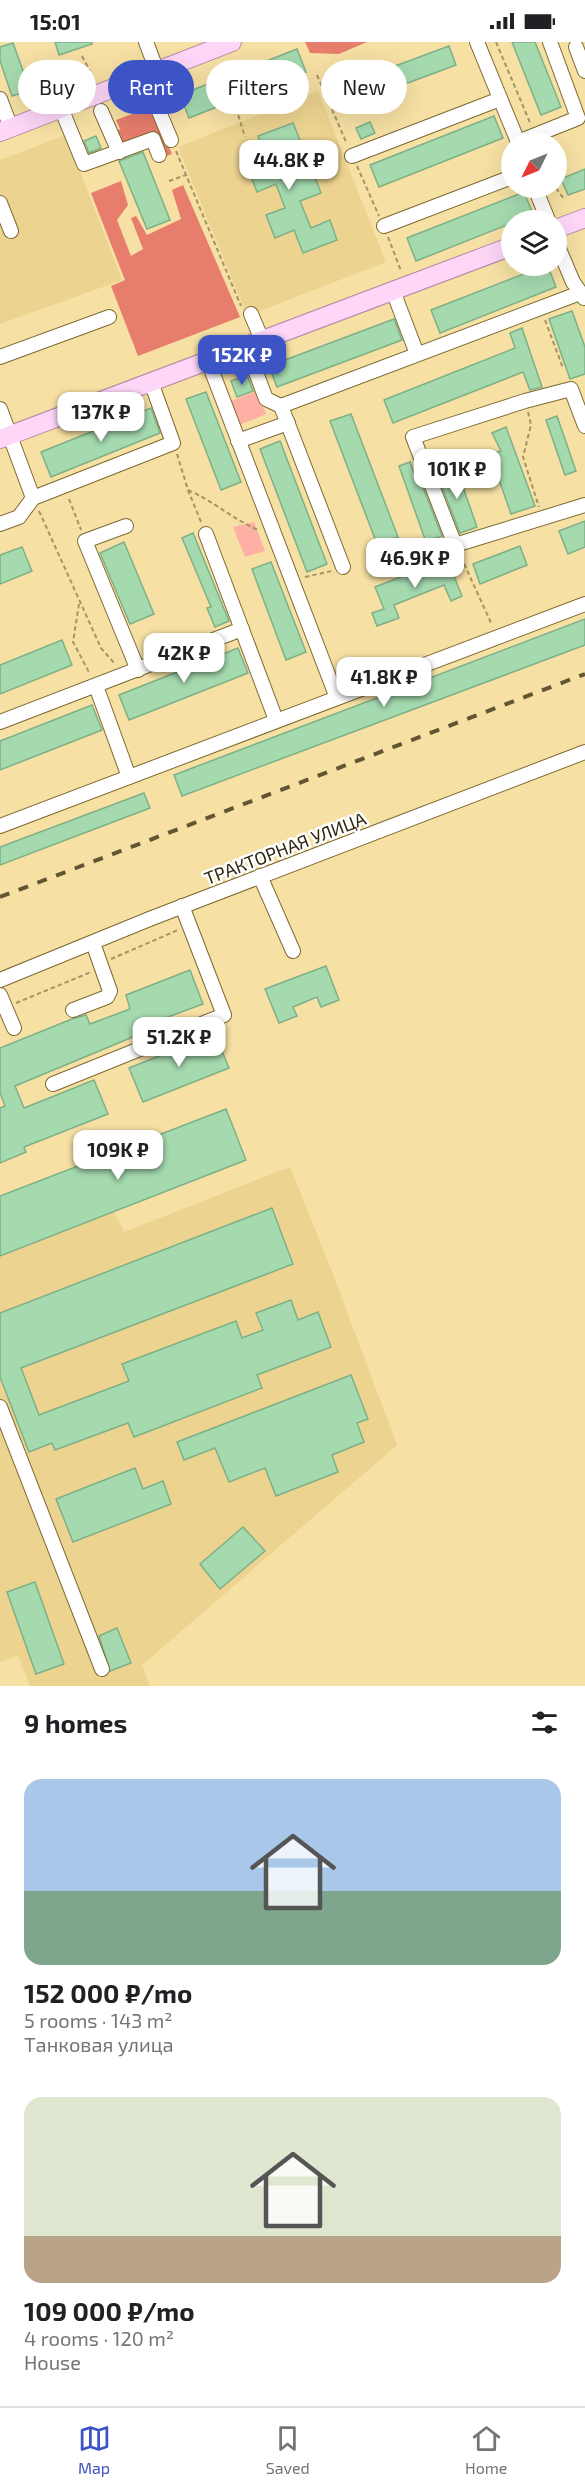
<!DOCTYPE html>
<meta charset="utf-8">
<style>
:root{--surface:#fff;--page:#f2f2f2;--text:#202124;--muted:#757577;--line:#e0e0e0;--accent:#3d54c6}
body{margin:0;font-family:"Exo 2",sans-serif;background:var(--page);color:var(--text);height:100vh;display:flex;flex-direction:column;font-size:22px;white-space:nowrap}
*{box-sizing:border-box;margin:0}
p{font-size:20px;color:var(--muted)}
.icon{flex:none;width:33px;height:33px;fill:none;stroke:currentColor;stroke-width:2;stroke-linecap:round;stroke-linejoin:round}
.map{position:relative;height:1644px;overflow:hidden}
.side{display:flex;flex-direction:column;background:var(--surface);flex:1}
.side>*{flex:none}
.banner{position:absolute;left:18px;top:18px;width:549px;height:54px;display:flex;gap:12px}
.needle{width:39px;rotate:227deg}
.tools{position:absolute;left:501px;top:90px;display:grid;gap:12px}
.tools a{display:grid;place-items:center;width:66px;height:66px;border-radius:50%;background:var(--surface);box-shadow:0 6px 24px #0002;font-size:30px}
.price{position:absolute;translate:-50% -51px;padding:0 14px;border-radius:12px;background:#fff;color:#222;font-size:20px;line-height:39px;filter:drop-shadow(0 2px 3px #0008)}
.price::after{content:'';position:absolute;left:50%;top:36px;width:18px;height:14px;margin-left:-9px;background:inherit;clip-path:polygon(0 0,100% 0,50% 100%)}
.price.active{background:var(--accent);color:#fff}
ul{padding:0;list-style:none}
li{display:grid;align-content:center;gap:12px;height:318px;padding:0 24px}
li span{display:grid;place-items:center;height:186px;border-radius:18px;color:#555}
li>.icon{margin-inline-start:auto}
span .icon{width:108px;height:108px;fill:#fffc;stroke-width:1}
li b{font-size:26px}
h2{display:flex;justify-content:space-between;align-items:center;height:72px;padding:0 24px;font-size:26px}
.tag{padding:0 21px;border-radius:27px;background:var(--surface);box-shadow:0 6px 24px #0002;font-size:21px;line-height:54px}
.tag.active{background:var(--accent);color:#fff}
.status{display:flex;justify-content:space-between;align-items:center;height:42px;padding:0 30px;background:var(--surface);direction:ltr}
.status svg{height:16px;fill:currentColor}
.menu{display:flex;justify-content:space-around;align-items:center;height:84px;border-top:2px solid var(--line);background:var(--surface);font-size:16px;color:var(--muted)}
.menu a{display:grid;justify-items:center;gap:3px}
.menu .active{color:var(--accent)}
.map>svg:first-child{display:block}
</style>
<div class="status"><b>15:01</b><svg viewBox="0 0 49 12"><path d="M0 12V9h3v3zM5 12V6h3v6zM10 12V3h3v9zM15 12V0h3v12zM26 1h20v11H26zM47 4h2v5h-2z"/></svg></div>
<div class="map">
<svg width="585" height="1644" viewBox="0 0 585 1644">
<rect width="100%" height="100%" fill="#f6e0a4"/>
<g fill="#ecd390">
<polygon points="318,49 386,220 247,274 178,105"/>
<polygon points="66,93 122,238 0,282 0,118"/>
<polygon points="290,1125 334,1235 397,1403 142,1623 150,1644 30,1644 18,1614 0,1620 0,1214 114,1170 124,1190"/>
</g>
<g fill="#fdb0a3">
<polygon points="257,349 266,372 237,384 228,360"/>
<polygon points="254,480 265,509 245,515 233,485"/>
</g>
<g fill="#e77d6c">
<polygon points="305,0 367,0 339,12 310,11"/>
<polygon points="151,65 172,112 164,115 154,93 120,107 113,91 120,87 116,78"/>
<polygon points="121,139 128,163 117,178 131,214 143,207 131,176 136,174 147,193 181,177 172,148 183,143 240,275 138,314 111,244 125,238 91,151"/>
</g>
<g fill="#a5daaf" stroke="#7eb088" stroke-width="1.5">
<polygon points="55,0 92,0 92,2 59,13"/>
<polygon points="512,0 535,0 561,65 541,73"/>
<polygon points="13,1 30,48 12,54 0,19 0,5"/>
<polygon points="449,4 456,23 343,65 336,46"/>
<polygon points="297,7 306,30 189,76 180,53"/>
<polygon points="494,74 503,96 379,145 370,123"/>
<polygon points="370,80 375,91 361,97 356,86"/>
<polygon points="293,81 302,103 282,111 293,138 313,130 321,151 300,159 311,186 330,178 337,198 303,211 294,188 275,196 266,173 285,166 276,142 257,150 248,126 267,119 258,94"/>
<polygon points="96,94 101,106 89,111 84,99"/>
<polygon points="143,110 170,178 147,187 119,119"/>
<polygon points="585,127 585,147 568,153 561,137"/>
<polygon points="524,150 533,172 512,178 512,181 416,219 407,196"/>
<polygon points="544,224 548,224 556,245 440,291 431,268"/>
<polygon points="572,269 585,305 585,332 570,337 549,277"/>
<polygon points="394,277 402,298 277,345 269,324"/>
<polygon points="522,286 542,345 530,348 523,330 393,381 384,358 515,306 510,291"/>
<polygon points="247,333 253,349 237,355 231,339"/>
<polygon points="206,350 241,440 221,448 186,357"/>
<polygon points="151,366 160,391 51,435 41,410"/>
<polygon points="351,372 398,495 377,502 330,379"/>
<polygon points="557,374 576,429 565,433 546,378"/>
<polygon points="506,385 535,464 511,472 490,412 501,409 492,391"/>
<polygon points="280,399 327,522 307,530 260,407"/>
<polygon points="410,420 417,439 420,438 442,494 426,500 399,424"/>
<polygon points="456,425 477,485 460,491 437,432"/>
<polygon points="585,479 585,505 568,512 559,489"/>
<polygon points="193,491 229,579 215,585 207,566 211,565 182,496"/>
<polygon points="124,500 154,572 130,582 100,511"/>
<polygon points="520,504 527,523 480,542 473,522"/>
<polygon points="22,505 32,529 0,542 0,513"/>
<polygon points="447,517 462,554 451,559 444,543 394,563 399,576 377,584 372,571 384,567 375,545"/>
<polygon points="271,520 306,610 286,618 252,527"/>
<polygon points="585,577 585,603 182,754 174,733"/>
<polygon points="62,598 72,623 0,652 0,623"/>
<polygon points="238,606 248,631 129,678 119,653"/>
<polygon points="92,663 102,688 0,728 0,699"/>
<polygon points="144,751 150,766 0,823 0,805"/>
<polygon points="326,924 339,958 321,965 317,955 293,965 297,974 279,981 265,947"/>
<polygon points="190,928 203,962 138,986 140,992 15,1044 24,1066 94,1038 108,1072 24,1105 26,1110 0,1121 0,1066 5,1064 0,1051 0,1006 72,977 86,973 90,982 130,967 126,953"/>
<polygon points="215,992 229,1026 143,1060 129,1026"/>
<polygon points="226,1067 246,1118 0,1214 0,1154"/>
<polygon points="272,1166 293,1222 21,1326 39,1373 129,1339 122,1322 236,1279 242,1296 263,1288 256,1271 291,1258 298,1278 318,1270 331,1305 257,1333 262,1346 134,1395 128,1381 55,1408 52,1401 29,1410 0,1335 0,1271"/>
<polygon points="351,1333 368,1377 357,1381 364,1400 332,1413 338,1430 276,1454 265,1426 229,1440 215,1406 184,1418 177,1400"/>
<polygon points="135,1426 143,1447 163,1439 171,1462 73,1500 56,1457"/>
<polygon points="243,1485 265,1509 220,1547 200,1522"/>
<polygon points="35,1540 64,1622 36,1632 7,1550"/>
<polygon points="117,1586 131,1621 110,1629 99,1594"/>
</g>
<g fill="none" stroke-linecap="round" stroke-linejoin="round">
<defs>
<g id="minor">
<polyline points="146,0 157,29"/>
<polyline points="477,0 518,100"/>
<polyline points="576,5 585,29"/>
<polyline points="144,34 171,98"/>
<polyline points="0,57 11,86"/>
<polyline points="61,66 84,122 153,97 159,113"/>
<polyline points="101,69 119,110"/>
<polyline points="518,100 578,76 550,0"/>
<polyline points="352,114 500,57"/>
<polyline points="535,146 548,178"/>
<polyline points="0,161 11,189"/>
<polyline points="384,184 512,135"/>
<polyline points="556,200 573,240 584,256"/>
<polyline points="393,249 417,312"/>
<polyline points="251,272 262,298"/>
<polyline points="246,304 266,357 281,364 343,525"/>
<polyline points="0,315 109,275"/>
<polyline points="208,319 337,656"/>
<polyline points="281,364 580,251"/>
<polyline points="0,367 33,456"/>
<polyline points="585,384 571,347 525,359 413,395 455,503 585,463"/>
<polyline points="238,399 288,381"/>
<polyline points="0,482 19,475 33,456 173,401 151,340"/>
<polyline points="126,484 85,499 138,628"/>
<polyline points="206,492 276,678"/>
<polyline points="96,644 129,735"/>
<polyline points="0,680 242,587"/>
<polyline points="0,784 585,562"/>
<polyline points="260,834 293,909"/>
<polyline points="0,938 152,876 585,710"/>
<polyline points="0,953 14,986"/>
<polyline points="73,968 107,955 110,949 93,901"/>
<polyline points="53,1042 224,973 182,864"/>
<polyline points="0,1365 102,1627"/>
</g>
<g id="major">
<polyline points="0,90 232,0"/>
<polyline points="556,187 585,176"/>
<polyline points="0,397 512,204"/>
</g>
</defs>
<use href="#minor" stroke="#7d6930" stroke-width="16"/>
<use href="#major" stroke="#b487a4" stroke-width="20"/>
<g stroke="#a49466" stroke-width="2" stroke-dasharray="4.5 3" stroke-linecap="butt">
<polyline points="496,0 531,83"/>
<polyline points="82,14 92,33"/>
<polyline points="317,33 347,102"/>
<polyline points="236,66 245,95"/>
<polyline points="176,109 241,264"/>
<polyline points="357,124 379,174"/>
<polyline points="169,139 186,133"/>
<polyline points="556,146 564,157"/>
<polyline points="388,195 401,229"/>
<polyline points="545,278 563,326"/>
<polyline points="528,370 531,383 523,415 539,465"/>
<polyline points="177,412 188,448 201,480"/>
<path d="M188,448C213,459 233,477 258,488"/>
<polyline points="69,457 81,488"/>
<polyline points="39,469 101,606 115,622"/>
<polyline points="416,511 442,506"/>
<polyline points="461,515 492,583"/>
<polyline points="305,535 332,529"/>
<polyline points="79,562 73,600 90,632"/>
<polyline points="111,917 178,888"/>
<polyline points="16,961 91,930"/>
</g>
<use href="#minor" stroke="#fff" stroke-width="14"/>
<use href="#major" stroke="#fdd6f8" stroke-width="18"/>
<polyline stroke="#615534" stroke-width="4" stroke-dasharray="10 10" stroke-linecap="butt" points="0,855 585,632"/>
</g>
<g text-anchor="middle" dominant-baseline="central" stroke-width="5" stroke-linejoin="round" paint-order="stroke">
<g font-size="18" fill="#2f260e" stroke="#fff">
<text transform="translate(285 806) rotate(-21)">ТРАКТОРНАЯ УЛИЦА</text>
</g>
</g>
</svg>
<div class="tools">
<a><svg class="needle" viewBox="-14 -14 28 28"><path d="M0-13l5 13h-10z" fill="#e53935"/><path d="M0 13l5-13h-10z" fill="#757577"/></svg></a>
<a><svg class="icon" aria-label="layers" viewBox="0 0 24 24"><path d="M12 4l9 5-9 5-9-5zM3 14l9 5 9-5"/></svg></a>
</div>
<b class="price" style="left:289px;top:149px">44.8K ₽</b>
<b class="price active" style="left:242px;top:344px">152K ₽</b>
<b class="price" style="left:101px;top:401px">137K ₽</b>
<b class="price" style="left:457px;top:458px">101K ₽</b>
<b class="price" style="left:415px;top:547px">46.9K ₽</b>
<b class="price" style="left:184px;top:642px">42K ₽</b>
<b class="price" style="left:384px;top:666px">41.8K ₽</b>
<b class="price" style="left:179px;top:1026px">51.2K ₽</b>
<b class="price" style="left:118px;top:1139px">109K ₽</b>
<div class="banner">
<a class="tag">Buy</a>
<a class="tag active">Rent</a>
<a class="tag">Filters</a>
<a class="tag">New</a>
</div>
</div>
<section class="side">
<h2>9 homes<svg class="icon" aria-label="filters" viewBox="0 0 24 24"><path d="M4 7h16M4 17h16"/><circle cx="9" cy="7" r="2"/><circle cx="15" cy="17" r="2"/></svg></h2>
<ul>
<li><span style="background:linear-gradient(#a9c7e8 60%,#7fa58c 0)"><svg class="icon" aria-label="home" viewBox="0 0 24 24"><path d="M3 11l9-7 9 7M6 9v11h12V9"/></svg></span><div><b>152 000 ₽/mo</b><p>5 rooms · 143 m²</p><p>Танковая улица</p></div></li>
<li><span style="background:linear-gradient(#dfe7d0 75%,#b9a48a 0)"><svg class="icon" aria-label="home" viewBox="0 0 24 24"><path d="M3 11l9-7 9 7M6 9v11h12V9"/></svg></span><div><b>109 000 ₽/mo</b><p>4 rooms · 120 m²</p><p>House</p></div></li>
</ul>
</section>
<nav class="menu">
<a class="active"><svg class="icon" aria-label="map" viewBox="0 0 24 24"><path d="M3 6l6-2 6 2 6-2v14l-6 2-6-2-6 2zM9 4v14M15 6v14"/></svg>Map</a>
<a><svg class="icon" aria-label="saved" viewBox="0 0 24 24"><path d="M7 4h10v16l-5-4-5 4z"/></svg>Saved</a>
<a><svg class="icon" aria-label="home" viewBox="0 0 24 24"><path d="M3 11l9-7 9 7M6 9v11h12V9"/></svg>Home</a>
</nav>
